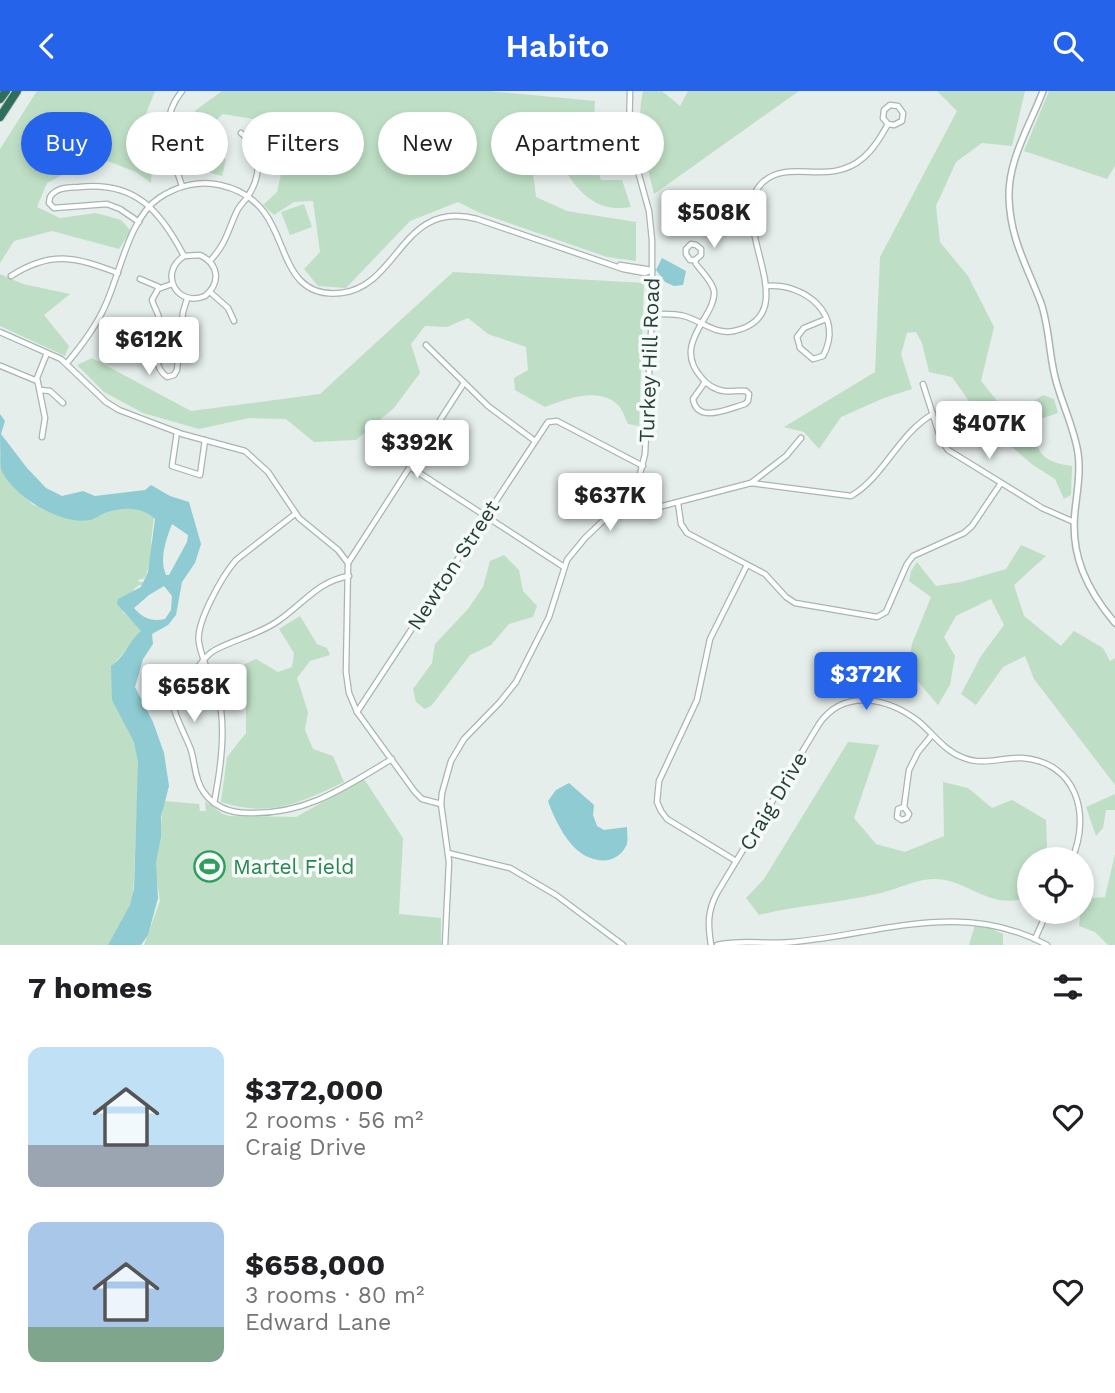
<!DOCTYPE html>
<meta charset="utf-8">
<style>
:root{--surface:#fff;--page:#f2f2f2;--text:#202124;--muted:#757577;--accent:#2563eb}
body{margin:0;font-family:"Work Sans",sans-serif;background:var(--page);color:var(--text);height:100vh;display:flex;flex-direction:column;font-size:26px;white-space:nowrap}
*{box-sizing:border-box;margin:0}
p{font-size:23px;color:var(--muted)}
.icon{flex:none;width:38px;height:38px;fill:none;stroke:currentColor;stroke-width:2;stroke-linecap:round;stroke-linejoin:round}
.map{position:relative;height:854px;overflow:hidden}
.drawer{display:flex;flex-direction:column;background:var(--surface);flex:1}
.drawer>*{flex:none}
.banner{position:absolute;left:21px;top:21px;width:700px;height:63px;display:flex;gap:14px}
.controls{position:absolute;left:1017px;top:756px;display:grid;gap:14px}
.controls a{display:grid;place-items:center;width:77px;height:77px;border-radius:50%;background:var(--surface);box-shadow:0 4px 10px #0003;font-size:35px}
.price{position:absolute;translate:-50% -60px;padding:0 16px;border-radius:7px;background:#fff;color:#222;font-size:23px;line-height:46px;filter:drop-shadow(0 2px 4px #0008)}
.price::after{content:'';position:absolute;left:50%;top:42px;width:21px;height:16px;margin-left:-10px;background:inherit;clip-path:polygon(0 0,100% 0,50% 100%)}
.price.active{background:var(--accent);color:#fff}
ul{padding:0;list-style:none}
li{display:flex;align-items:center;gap:21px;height:175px;padding:0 28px}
li span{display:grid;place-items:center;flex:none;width:196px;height:140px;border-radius:14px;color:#555}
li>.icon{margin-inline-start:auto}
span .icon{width:84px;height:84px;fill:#fffc;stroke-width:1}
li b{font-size:30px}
h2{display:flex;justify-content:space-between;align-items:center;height:84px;padding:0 28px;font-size:30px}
.pill{padding:0 24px;border-radius:32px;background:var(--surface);box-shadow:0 4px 10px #0003;font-size:24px;line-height:63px}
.pill.active{background:var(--accent);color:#fff}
header{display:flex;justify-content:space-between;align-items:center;height:91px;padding:0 28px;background:var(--accent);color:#fff;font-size:32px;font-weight:600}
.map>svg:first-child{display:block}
</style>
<header><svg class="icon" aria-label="back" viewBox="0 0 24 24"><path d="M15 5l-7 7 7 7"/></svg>Habito<svg class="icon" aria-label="search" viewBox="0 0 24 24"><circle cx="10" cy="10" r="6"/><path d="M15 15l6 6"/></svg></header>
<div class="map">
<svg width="1115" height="854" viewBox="0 0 1115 854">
<rect width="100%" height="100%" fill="#e5eeea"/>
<g fill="#bedfc5">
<polygon points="37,0 155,0 145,25 152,72 151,92 136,81 97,66 47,92 37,116 60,127 96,122 121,129 131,140 119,158 52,140 14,150 0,172 0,58"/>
<path d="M222,0H489L595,10L594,28L608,47L589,55L601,89H622L631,116C577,126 559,66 540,28L528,40L536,106L567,120L636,131V170L607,166L480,122L458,111L410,130L346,197L318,195L304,178L320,161L313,110L294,111L274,124L263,114L277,101L283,74L277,50L253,28L223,23L208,36L209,51L226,69L222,85C189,77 191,69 184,38L196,19Z"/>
<path d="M643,0H662L680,15L688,0H799L654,103C646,69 635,35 643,0Z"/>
<path d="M937,0H1025L1012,55L982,52L956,71L936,115L940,151L968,185L994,236L981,290L1010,326L1043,304L1054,308L1058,322L1040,328L1033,339C1038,366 1046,371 1072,375L1071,404L1064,408L1055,388L1033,374L985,333L952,286L929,281L922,252L916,241L907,242L901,263L912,298L884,307L841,326L819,358L804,341L784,336L875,281L880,166L957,20Z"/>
<polygon points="1049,0 1115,0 1115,75 1107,88 1024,60"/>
<polygon points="304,113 312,136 290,144 281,121"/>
<path d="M453,181L644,192L639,335L628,333C625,327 622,317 617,313C597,296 567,308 545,316L515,299L514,287L528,279L526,256L488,243L468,227L447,236L425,235L411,253L420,282L394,317L356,349L314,351L286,328L249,327L199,338L143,322L104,301L77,274L92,267L191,320L320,303Z"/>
<polygon points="0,183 23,193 70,203 44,224 69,255 65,265 0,235"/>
<path d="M0,364L22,403L33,414L93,428C107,419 140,410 154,426L151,450L153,462L145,487L138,489L139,491H144L142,495L139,494L134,498L123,521L142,539L141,542L111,576L135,645L139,669L133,808L125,826L109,854H0Z"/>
<polygon points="1021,454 1046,465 1014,494 1024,525 1061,555 1074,540 1103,557 1110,570 1115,567 1115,694 1034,588 1025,565 1003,576 976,614 961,603 981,565 1004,534 991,508 956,525 944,546 955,565 950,594 938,614 908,579 912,553 931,506 909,490 911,480 917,471 936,495 961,491 1006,478"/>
<polygon points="504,464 519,479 523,500 537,515 533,526 509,533 491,554 470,564 432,614 425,618 416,611 413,598 432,572 435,553 468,518 483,496 490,470"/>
<path d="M300,525L317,553L327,557L330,564L310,570L297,587L308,621L305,639L313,658L333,665L344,691C299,712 271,727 221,711L227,666L246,642V608L235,578L256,568L278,581L292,576L294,562L279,538Z"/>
<path d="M848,651L879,654L854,727L876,753L905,761L944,745L943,691L968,697L992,717L1012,709L1046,729L1047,755L1043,768H1029V806C989,821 967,786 932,788C915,789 897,798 881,802C841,812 799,814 759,824L746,807L764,788Z"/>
<polygon points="364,688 403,747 399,823 441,827 441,854 144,854 160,810 155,777 164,710 199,713 200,720 206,720 205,710 223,723 230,725 296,726"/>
<polygon points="1115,703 1115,719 1106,719 1103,737 1096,745 1086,716"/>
<polygon points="1115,763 1115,854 1108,854 1095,841 1079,835 1082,808 1105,806"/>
<polygon points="976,831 1003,843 1003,854 969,854"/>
</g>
<g fill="#8ecbd2" fill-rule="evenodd">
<polygon points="662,167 686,180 683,194 674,195 665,191 656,179"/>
<path d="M0,323L5,330L1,343L27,377L46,397L62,405L83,400L95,405L145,399L151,394L170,405L189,411L201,453L195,472L182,491L176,524L168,534L152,543L153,553L143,568L135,596L153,631L164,662L169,695L161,726V746L156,771L158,807L148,844L141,854H108L130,814L134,798L138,671L134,651L112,609L111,575C126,565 128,551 141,540L117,513L118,508L141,496L148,481L155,428C141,415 122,416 105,422C100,424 95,428 90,429C62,435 12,405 1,378C0,363 0,339 0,323ZM172,433L188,444L187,451L169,484H166C159,469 166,448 172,433ZM164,495L172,505L171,519L165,528C151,531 143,527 134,517L149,504Z"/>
<path d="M569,692L594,714L593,724L597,735L604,739L627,736C627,741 628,748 627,753C617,776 591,772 576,758C564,747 553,725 548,710L556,699Z"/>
</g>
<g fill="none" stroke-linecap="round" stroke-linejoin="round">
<defs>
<g id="minor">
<path d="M182,0C157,30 171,62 182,95"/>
<path d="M139,131L120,118L107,113L54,117L49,112L50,106C57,96 67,97 79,96C135,90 160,119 184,165C158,182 177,217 205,205C221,192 219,173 200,164L184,165"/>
<path d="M695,169H690L686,163V158L691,153L696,154L701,158V164L695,169L696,173C702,181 712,190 714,200C717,225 671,252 701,286C706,293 715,299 724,300C731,301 738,299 746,300L749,303L748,310L745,313C728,318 697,333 693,308L705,291"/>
<path d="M210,170C228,150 227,140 238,118C241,113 245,110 248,105C262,84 262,58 241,42"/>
<polyline points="620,174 652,179"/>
<path d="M11,185C51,159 76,166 118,182"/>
<polyline points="140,188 159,196"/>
<path d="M172,193L158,198L152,209C154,216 159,223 160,231C160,249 149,273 167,286L174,284L177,279L183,221L187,208"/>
<path d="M767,195C806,192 845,225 823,265L813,268L800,257L797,246L804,237L826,228"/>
<polyline points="210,201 228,217 234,230"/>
<path d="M652,223C663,223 674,222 684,225C702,230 715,244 734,240C810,223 722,129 763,91C790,67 829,96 863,67C874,58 881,45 888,33L894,34L902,30L903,22L898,15L890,14L884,19L883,27L888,33"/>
<polyline points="0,241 61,268 106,311 119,319 182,343 245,360 268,381 299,427 338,459 348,472 346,581 349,602 357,621 415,701 422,708 441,713"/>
<polyline points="426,254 488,315 535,350"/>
<path d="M67,272C82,254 96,236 105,215C120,183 129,127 159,107C177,95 199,89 220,94C238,98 253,106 264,121C288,152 285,208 341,202C400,195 401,108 477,128L623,178L645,182L652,179"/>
<polyline points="1,275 37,290"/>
<polyline points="923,293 941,349 948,359 1042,417 1074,431"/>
<polyline points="40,299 50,300 63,312"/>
<polyline points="177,341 172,375 200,384 205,349"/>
<polyline points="42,346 45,327 37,287 47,262"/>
<polyline points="410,376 564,476"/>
<path d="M751,392L851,405C884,386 898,343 933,323"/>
<polyline points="627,407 643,415 655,417 751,392 786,365 801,347"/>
<polyline points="678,412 681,433 687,442 765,483 786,506 795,512 877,526 886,521 907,473 913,465 964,442 972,435 1001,392"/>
<polyline points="348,472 464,292"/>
<path d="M349,485C318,490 303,513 278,530C258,544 235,548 215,559C204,565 201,574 193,582C186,588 179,593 172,599C167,611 186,645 191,659C195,672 195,689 203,700C215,718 234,723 254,722C310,722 346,695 392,668"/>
<polyline points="357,621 548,331 557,330 643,375"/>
<path d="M214,712C220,682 225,649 221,619C217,596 203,575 199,552C195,532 223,484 236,469L295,423"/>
<polyline points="904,716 909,723 907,727 902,729 897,726 898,718 904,716 909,679 918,661 932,644"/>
<polyline points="448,762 510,777 556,804 623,854"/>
<polyline points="736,770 667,728 661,720 657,711 659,690 697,609 710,548 747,474"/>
<polyline points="1035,848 1047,821"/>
<polyline points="445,854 449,771 441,713 442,702 451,670 464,648 500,611 516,591 549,526 567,469 585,447 627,407 640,383 645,363 652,223 652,149 649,120 629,48 630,0"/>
<path d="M711,854C708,834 707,821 717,802L819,633C844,597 888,607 918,630C934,643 944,660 964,667C984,675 1002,666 1022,667C1077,671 1091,724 1072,768"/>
<path d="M717,854C743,848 767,854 793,851C881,843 962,808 1047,854"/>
</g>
<path id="tertiary" d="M1043,0C1030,34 1008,69 1009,106C1010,148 1027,175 1041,212C1049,235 1049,262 1055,286C1061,311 1074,336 1078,362C1081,381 1077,401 1075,420C1070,464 1087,499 1115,532"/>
<g id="motorway">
<polyline points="0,8 6,0"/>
<polyline points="0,26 17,0"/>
</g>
</defs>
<use href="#minor" stroke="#a7b6b1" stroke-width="7"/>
<use href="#tertiary" stroke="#a7b6b1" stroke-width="8"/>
<use href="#motorway" stroke="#c2cac7" stroke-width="10"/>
<use href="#minor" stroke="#fff" stroke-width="4.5"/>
<use href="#tertiary" stroke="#fff" stroke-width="5"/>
<use href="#motorway" stroke="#2f6d5d" stroke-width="8"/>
</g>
<defs>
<symbol id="stadium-ring" viewBox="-11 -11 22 22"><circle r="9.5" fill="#f6faf8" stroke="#2e9e5b" stroke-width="1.5"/><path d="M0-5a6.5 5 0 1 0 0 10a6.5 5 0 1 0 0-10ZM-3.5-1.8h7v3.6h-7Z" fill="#2e9e5b"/></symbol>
</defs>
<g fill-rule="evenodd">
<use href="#stadium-ring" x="192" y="758" width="35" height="35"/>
</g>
<g text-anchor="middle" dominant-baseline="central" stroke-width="7" stroke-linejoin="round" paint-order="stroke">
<g font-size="21" fill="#244037" stroke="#f6faf8">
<text transform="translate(649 269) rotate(-88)">Turkey Hill Road</text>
<text transform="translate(453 474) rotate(-57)">Newton Street</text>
<text transform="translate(773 710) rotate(-59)">Craig Drive</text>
</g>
<g font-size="21" fill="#27864d" stroke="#f6faf8" text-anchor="start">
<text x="233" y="775">Martel Field</text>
</g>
</g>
</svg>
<div class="controls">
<a><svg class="icon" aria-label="locate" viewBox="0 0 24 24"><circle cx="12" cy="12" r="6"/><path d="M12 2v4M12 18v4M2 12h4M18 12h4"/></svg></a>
</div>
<b class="price" style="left:714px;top:159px">$508K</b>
<b class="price" style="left:149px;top:286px">$612K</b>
<b class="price" style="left:989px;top:370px">$407K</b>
<b class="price" style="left:417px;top:389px">$392K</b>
<b class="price" style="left:610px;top:442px">$637K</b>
<b class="price active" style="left:866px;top:621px">$372K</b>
<b class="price" style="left:194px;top:633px">$658K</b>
<div class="banner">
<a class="pill active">Buy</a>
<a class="pill">Rent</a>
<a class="pill">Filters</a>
<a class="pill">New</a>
<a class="pill">Apartment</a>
</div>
</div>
<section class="drawer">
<h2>7 homes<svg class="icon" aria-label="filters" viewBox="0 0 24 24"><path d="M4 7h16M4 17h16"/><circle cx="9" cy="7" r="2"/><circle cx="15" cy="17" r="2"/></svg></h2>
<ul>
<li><span style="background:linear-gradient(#bfe0f5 70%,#9aa5b1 0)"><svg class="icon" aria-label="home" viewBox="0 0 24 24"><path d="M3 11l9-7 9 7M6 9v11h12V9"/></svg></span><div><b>$372,000</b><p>2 rooms · 56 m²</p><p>Craig Drive</p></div><svg class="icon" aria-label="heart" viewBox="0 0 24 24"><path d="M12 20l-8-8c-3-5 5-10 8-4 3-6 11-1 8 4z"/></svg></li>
<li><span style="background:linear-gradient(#a9c7e8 75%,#7fa58c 0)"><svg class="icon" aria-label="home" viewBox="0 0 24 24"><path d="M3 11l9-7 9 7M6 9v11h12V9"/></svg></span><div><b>$658,000</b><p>3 rooms · 80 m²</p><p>Edward Lane</p></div><svg class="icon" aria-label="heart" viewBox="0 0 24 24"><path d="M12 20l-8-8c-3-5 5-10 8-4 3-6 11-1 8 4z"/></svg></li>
</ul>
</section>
